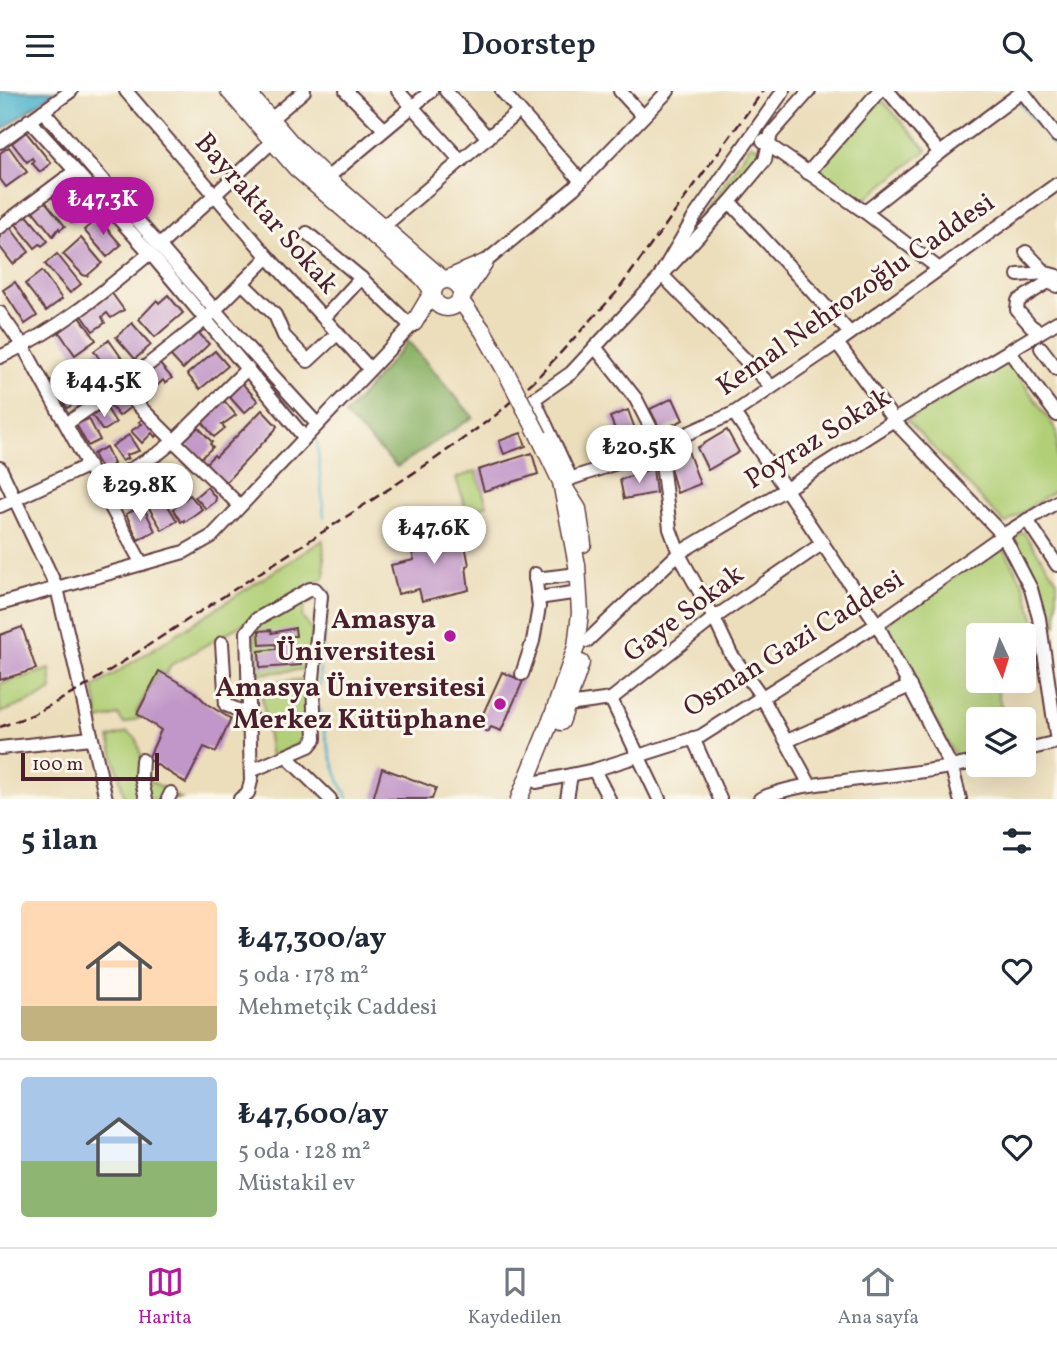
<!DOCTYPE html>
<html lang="tr">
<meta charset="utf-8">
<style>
:root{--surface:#fff;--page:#f6f6f7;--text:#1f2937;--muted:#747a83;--line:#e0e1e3;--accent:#b5179e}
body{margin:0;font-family:Vollkorn,serif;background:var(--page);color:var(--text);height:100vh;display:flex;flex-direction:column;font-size:26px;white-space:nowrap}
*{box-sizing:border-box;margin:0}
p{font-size:23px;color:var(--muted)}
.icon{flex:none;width:38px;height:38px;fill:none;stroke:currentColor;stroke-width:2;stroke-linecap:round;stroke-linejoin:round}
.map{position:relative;height:708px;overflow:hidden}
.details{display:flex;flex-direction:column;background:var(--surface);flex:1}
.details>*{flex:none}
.needle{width:46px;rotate:176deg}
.fabs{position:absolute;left:966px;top:532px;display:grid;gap:14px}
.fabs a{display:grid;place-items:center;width:70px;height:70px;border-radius:7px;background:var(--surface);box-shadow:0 7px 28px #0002;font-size:35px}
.scale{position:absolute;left:21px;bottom:18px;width:138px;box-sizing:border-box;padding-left:7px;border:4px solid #4a1f2b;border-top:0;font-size:19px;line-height:24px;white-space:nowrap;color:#4a1f2b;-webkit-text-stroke:5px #fbf7ec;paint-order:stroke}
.price{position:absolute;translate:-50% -60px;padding:0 16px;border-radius:24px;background:#fff;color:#222;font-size:23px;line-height:46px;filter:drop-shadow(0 2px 4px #0008)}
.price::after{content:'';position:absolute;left:50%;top:42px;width:21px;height:16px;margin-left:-10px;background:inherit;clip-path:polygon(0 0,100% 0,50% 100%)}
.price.current{background:var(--accent);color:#fff}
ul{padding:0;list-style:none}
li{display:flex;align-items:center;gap:21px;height:175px;padding:0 21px}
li+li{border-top:2px solid var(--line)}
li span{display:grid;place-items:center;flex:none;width:196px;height:140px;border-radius:7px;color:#555}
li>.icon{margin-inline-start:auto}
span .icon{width:84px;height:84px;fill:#fffc;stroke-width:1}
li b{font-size:30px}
h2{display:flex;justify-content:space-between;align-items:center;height:84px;padding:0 21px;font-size:30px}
header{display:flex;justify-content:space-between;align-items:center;height:91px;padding:0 21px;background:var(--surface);font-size:32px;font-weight:600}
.menu{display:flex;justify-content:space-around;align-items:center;height:98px;border-top:2px solid var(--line);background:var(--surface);font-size:19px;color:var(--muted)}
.menu a{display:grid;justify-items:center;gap:4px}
.menu .current{color:var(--accent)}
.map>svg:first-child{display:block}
</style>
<header><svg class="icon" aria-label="menu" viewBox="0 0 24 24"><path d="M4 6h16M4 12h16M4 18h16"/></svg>Doorstep<svg class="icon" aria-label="search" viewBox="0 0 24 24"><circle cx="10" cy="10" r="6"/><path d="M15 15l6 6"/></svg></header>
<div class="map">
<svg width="1057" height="708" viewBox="0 0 1057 708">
<rect width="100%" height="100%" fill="#fbf7ec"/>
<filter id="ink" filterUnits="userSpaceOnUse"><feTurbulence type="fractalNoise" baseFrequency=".0143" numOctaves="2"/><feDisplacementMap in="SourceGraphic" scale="14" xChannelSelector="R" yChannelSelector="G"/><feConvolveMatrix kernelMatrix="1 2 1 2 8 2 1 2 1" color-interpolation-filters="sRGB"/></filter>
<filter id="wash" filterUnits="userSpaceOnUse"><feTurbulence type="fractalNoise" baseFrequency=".00686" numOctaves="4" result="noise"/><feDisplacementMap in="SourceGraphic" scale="28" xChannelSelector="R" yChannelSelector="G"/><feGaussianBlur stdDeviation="1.57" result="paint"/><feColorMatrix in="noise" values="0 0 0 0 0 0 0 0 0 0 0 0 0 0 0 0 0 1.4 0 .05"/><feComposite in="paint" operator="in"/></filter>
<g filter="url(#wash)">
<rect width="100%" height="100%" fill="#ecdebb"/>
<g fill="#b1cf76" stroke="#7e7750" stroke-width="2">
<polygon points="880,7 927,59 863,110 816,80"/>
<polygon points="751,53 759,57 749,83 673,168"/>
<polygon points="1008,270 1057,340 1057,398 1005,433 907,329"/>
<polygon points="476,380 487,414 467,421 456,387"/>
<path d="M1023,441L1057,489V534L1051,537C1046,495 1035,481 1014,447Z"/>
<polygon points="323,449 325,486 171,574 166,584 159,580 136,621 140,627 124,633 118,624 99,629 94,596"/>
<polygon points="1001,453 1024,494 1037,538 1040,578 1024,581 1024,544 978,544 978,590 995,590 1004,628 978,628 978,663 957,668 883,534"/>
<polygon points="314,503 316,508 305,513 302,526 313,541 306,578 258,583 253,536"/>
<polygon points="50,578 52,599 36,608 0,622 0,593"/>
<polygon points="308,588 311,647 271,666 260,592"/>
<polygon points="127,641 136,647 148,688 181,708 125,708 109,647"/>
</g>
<polygon fill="#8cb267" stroke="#6b6849" stroke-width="2" points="408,250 473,326 397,376 345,324"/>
<polygon fill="#4eb4cd" stroke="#4c6a7c" stroke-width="2" points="0,0 55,0 0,40"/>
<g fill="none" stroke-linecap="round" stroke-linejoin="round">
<g stroke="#4eb4cd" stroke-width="2.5">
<polyline points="1017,9 1057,58"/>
<polyline points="259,278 308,338"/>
<polyline points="314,346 317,351 324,426"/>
<polyline points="322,559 329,499"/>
<polyline points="319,594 320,577"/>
<path d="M320,618C326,650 333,679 348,708"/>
</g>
</g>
<g id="blocks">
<g fill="#c196c8">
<polygon points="26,41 51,72 40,81 32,72 34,70 32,67 27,71 12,52"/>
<polygon points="9,56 27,81 6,96 0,88 0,62"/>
<polygon points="70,92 90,118 72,132 52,106"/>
<polygon points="44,109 65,135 60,139 59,137 53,145 32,119"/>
<polygon points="25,122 48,150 42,155 40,153 35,157 14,131"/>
<polygon points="98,127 121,154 107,166 84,139"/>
<polygon points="9,135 29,161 13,173 0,156 0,142"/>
<polygon points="81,147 102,172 87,185 83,184 63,163"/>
<polygon points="57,163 81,193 70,202 45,173"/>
<polygon points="42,180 62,208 46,220 25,193"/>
<polygon points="15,191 37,225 25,233 3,199"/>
<polygon points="111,201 124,219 111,227 107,222 102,226 105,232 93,240 81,223"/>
<polygon points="168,204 183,222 155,246 139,228 157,209 159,212"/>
<polygon points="80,226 96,249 75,264 59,241"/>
<polygon points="132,232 151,254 135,268 116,246"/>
<polygon points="195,238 209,253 183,278 169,263"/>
<polygon points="109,249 125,272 110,283 94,260"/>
<polygon points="215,260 228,275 200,298 187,283"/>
<polygon points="96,271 108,291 88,303 72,278 78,274 84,278"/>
<polygon points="158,271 172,287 165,292 163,289 158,294 155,291 149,297 152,301 149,304 151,306 143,314 128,297 151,280 149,278"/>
<polygon points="68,281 83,308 67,317 51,290"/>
<polygon points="241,291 258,310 244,322 227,303"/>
<polygon points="122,301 133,314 119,325 110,314"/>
<polygon points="222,307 236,324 222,334 225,337 214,346 201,329"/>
<polygon points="673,307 683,329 661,340 650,318"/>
<polygon points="106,316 116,332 105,339 102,339 92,324"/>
<polygon points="262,319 277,335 275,339 224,393 204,374 214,364 216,366"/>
<polygon points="628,319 638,346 621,353 610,326"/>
<polygon points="146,325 161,340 155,346 152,342 142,352 131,340 142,333 139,331"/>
<polygon points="89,328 100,349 88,355 76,333"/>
<polygon points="198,336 212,351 210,353 213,356 201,367 183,350"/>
<polygon points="727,339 739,361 708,379 697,357"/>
<polygon points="521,342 526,355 504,363 499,350"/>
<polygon points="129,344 139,360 126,364 128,367 122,370 112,355"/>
<polygon points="106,356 114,373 102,379 93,363"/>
<polygon points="688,360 700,393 677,402 668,369"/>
<polygon points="532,362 538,383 484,400 478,379"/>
<polygon points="150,376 157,389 139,400 131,386"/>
<polygon points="653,377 656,402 624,408 620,389"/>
<polygon points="126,387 134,404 119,415 109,395"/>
<polygon points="179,389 186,402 173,409 166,395"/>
<polygon points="207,396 216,407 215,411 206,418 195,406"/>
<polygon points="161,403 177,430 162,439 146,412"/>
<polygon points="190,404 202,418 185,431 184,429 181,431 173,418"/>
<polygon points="143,415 155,440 138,449 126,423"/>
<polygon points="451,436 454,446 459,445 462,455 465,454 469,474 466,475 469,499 422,510 419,498 398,503 391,474 414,469 408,446"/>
<polygon points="22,536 36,578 0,589 0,544"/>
<polygon points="295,537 296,545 290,545 291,558 300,557 301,574 260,577 259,560 277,558 276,553 260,554 259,540 271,539 272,542"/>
<polygon points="159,580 194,600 207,613 231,628 216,661 204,656 186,692 148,668 161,639 137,623"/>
<polygon points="502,581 523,590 501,640 491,636 488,641 477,636"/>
<polygon points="382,677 436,697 432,708 373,708"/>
</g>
</g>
</g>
<g filter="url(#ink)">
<use href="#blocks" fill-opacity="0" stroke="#623c41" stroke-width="2"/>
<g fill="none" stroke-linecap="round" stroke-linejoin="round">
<defs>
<g id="minor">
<polyline points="126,0 268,166 370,278"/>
<polyline points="346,0 384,38"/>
<polyline points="398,0 461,70"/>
<polyline points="446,0 488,47"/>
<polyline points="502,0 581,90"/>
<polyline points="620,0 643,25"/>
<polyline points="888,0 940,62"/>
<polyline points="1022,0 1057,45"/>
<polyline points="43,20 246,255 317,333"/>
<polyline points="271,28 304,0"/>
<polyline points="29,29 150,162 304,346"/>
<polyline points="763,50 865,121 938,177"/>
<polyline points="0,51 71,0"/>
<polyline points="808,82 879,0"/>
<polyline points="327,87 431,0"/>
<polyline points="730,111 850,242"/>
<polyline points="865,121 940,62 1023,0"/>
<polyline points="0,136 75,80"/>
<polyline points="383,136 519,20"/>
<polyline points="307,142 361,187 411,235"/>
<polyline points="160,154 272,51"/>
<polyline points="1026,161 1046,182"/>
<polyline points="484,172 574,97 668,0"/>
<polyline points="1018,184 1046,182 1057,185"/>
<polyline points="242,192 275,224 284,245 308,270 338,242"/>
<polyline points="0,222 23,255 142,473"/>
<polyline points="324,227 361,187"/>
<polyline points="1040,241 1031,235 1017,219 1018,210 1048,191 1057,195"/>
<polyline points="837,252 896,332 1003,444 1031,498 1039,527 1057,651"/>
<polyline points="595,256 636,308 660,355 670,438 680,465 714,527 731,563 762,606 810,694"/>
<polyline points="1041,257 1057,278"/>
<polyline points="1009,260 1057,324"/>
<path d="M0,266C58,239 101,203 150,162"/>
<polyline points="771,295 661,183 695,125 783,0"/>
<polyline points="734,322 877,533 952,677 960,708"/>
<polyline points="66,333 120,296 206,228 268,166"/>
<polyline points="0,377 57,497 106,708"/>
<polyline points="571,388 534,308 571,282 730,111 765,69 771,43 809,0"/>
<polyline points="561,391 634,366 734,322 837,252 1057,93"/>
<polyline points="100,396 159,362 174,350 120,296"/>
<polyline points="0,415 89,374"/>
<polyline points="240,415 174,350 248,277"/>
<polyline points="1027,429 1057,474"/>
<polyline points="535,488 578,483"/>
<polyline points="538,507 579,501"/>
<polyline points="0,513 184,461 212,445 414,232"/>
<polyline points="587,550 679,462 786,398 894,329 1057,231"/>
<polyline points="222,552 226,614 250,624"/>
<polyline points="522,583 533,550 539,516 535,483"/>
<polyline points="611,608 659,708"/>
<polyline points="568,614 611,608 714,527 823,452"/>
<polyline points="693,647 720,708"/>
<polyline points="787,650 910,595"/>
<polyline points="0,657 91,647"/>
<polyline points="1024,659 1057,651"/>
<polyline points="142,669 141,686 146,708"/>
<polyline points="291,670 330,708"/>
<polyline points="594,679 609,708"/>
<polyline points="537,691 594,679 701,645 877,533 1003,444 1057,411"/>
<polyline points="168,708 171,702"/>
<polyline points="240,708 248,702 251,690 247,541 257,528 310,498 315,498 321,505 313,588 315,648 309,655 251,680"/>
<polyline points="567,708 571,684"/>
<path d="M760,708C787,696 816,693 844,690C889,684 934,681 978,670"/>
</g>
<g id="major">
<polyline points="229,0 296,77 423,187 433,200 414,232"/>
<polyline points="246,0 292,53 331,91 444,189 484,172"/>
<polyline points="484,172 460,209 483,240 505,279"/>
<circle cx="447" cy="203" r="14"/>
<polyline points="566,399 578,418 583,453"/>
<polyline points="561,631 581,572"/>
<polyline points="519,708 553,624 576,556 580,522 577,474 561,391 539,345"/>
</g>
</defs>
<use href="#minor" stroke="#623c41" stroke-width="16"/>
<use href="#major" stroke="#623c41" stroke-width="19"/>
<use href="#minor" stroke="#fff" stroke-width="12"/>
<use href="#major" stroke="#fff" stroke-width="16"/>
<polyline stroke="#4a1f2b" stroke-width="2.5" stroke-dasharray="10 5" stroke-linecap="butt" points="0,636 32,624 81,598 435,368 496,324 538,286 616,202 763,0"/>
<defs>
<polyline id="major-bridge" points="505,279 539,345"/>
</defs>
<use href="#major-bridge" stroke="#623c41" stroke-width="19" stroke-linecap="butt"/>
<use href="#major-bridge" stroke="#fff" stroke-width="16"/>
</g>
</g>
<g fill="#b5179e" stroke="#fbf7ec" stroke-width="2.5">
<circle cx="450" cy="545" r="7"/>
<circle cx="500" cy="613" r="7"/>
</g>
<g text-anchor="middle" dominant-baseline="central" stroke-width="6" stroke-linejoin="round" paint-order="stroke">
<g font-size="28" fill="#4a1f2b" stroke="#fbf7ec">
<text transform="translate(266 123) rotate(49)">Bayraktar Sokak</text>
<text transform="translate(856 204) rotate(-35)">Kemal Nehrozoğlu Caddesi</text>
<text transform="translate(818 348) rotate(-32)">Poyraz Sokak</text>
<text transform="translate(684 523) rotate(-37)">Gaye Sokak</text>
<text transform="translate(794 553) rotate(-32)">Osman Gazi Caddesi</text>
</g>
<g font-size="28" font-weight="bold" fill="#4a1f2b" stroke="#fbf7ec" text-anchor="end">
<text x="436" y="529">Amasya<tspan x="436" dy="32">Üniversitesi</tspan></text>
<text x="486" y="597">Amasya Üniversitesi<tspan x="486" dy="32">Merkez Kütüphane</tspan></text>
</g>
</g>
</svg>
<div class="fabs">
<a><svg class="needle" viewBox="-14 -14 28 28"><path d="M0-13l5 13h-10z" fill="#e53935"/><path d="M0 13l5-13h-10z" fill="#747a83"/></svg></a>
<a><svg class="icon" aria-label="layers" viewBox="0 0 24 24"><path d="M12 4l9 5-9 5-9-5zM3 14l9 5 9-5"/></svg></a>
</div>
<div class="scale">100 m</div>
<b class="price current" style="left:103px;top:146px">₺47.3K</b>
<b class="price" style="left:104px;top:328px">₺44.5K</b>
<b class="price" style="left:639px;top:394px">₺20.5K</b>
<b class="price" style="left:140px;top:432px">₺29.8K</b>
<b class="price" style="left:434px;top:475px">₺47.6K</b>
</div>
<section class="details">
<h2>5 ilan<svg class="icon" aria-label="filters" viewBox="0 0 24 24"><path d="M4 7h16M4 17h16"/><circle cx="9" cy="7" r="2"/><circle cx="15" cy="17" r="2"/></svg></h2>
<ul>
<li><span style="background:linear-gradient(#ffd9b3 75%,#c2b280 0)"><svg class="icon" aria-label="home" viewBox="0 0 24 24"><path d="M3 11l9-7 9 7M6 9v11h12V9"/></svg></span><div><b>₺47,300/ay</b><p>5 oda · 178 m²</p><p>Mehmetçik Caddesi</p></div><svg class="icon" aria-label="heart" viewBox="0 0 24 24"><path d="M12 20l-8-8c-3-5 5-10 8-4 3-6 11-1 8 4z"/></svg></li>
<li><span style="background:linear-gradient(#a9c7e8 60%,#8fb573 0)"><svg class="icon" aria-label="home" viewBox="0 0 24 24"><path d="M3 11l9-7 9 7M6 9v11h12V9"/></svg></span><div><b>₺47,600/ay</b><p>5 oda · 128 m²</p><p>Müstakil ev</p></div><svg class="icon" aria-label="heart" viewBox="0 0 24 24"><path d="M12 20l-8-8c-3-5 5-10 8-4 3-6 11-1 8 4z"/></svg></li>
</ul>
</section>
<nav class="menu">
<a class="current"><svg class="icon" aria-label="map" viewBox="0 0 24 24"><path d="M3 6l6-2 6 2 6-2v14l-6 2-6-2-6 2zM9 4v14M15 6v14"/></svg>Harita</a>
<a><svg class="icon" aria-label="saved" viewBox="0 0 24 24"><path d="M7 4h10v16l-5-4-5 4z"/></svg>Kaydedilen</a>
<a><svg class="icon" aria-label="home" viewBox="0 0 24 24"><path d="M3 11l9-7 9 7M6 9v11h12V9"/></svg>Ana sayfa</a>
</nav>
